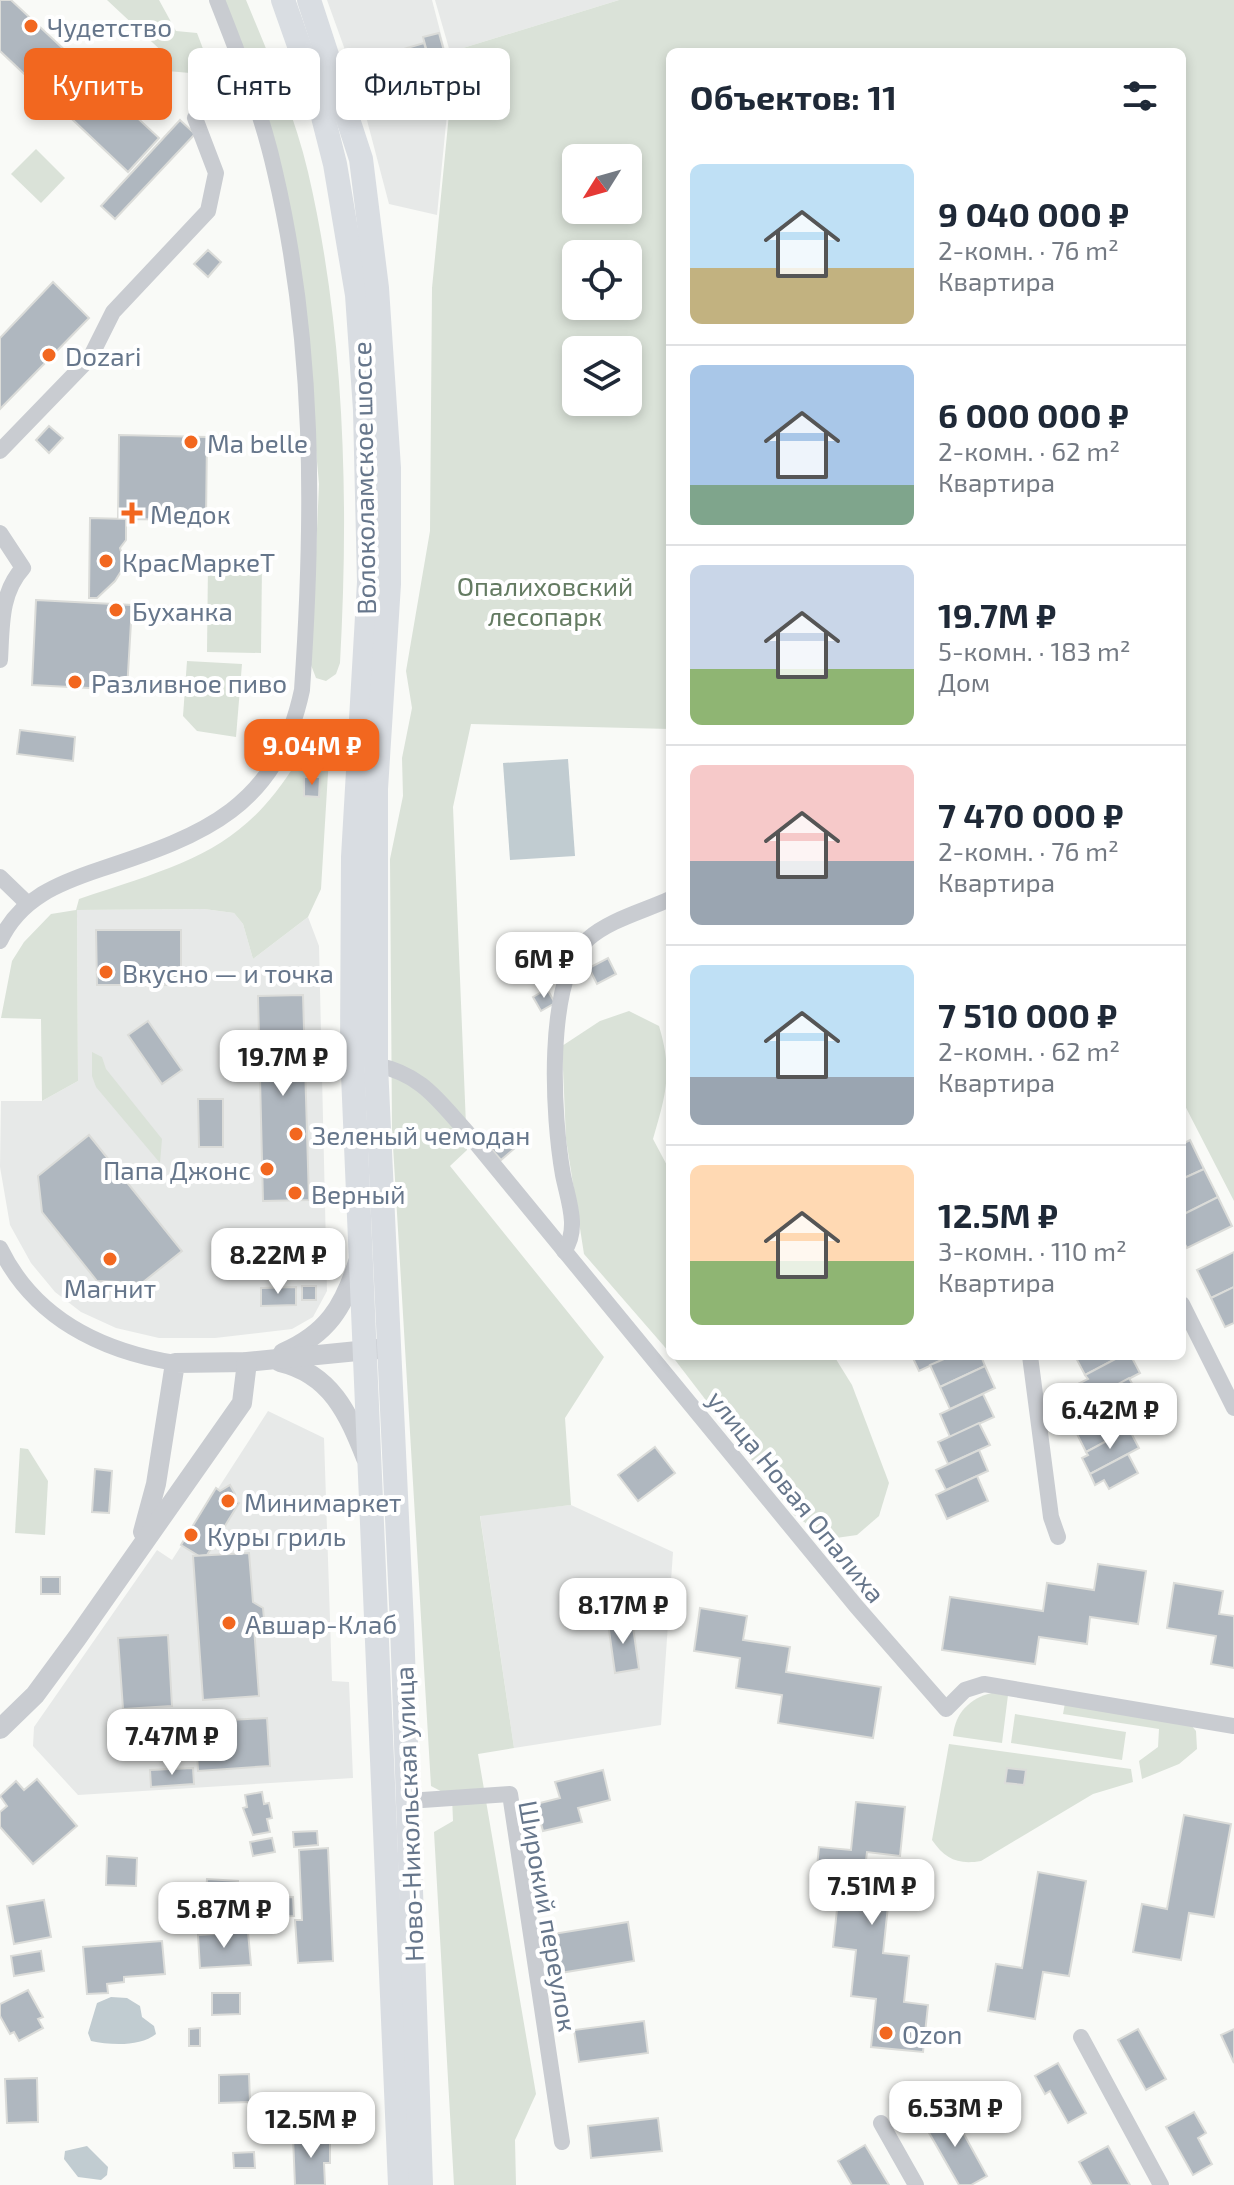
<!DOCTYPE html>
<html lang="ru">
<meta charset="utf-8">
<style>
:root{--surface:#fff;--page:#f6f6f7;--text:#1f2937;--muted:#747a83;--line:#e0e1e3;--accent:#f2671f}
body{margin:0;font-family:"Exo 2",sans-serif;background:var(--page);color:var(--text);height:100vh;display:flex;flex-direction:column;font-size:30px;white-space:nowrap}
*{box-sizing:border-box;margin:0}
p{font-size:26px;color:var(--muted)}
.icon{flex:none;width:44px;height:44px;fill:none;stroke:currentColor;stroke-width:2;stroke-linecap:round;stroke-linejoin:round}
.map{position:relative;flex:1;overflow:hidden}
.details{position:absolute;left:666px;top:48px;width:520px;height:1312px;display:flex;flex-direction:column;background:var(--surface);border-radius:12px;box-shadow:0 4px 12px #0003}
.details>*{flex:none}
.guide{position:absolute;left:24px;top:48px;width:522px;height:72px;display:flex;gap:16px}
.needle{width:52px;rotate:233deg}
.fabs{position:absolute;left:562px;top:144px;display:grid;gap:16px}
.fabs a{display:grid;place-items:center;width:80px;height:80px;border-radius:12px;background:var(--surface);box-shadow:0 4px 12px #0003;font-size:40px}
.price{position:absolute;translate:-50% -68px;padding:0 18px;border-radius:16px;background:#fff;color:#222;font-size:26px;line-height:52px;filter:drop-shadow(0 2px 4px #0008)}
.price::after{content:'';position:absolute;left:50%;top:48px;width:24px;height:18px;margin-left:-12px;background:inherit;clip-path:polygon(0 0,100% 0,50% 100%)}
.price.selected{background:var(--accent);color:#fff}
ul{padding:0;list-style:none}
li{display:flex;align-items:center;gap:24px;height:200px;padding:0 24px}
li+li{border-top:2px solid var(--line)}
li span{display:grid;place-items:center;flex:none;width:224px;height:160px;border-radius:12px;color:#555}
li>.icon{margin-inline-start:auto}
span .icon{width:96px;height:96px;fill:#fffc;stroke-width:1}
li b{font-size:34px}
h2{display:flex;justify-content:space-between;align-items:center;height:96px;padding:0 24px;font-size:34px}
.pill{padding:0 28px;border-radius:12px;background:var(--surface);box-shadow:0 4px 12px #0003;font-size:28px;line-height:72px}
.pill.selected{background:var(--accent);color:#fff}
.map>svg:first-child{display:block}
</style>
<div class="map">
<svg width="1234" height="2185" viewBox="0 0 1234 2185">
<rect width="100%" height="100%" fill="#f9faf7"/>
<g fill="#e7e9e8">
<polygon points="327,0 432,0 451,73 437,215 389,204 358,86"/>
<polygon points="435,0 619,0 450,52"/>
<polygon points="204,909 234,913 243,924 253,959 308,917 319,946 327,1291 313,1317 292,1329 215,1338 159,1338 116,1328 81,1312 55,1292 31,1263 10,1225 0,1167 1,1101 42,1101 78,1081 77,910"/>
<polygon points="268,1411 324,1438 332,1681 349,1682 353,1778 78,1795 33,1746 34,1727 157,1550 172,1560"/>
<polygon points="571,1505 673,1552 661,1725 514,1748 480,1515"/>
</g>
<g fill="#dae2d8" fill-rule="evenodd">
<polygon points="107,0 159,0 176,31 197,33 213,75 167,71 160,67 168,57"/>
<path d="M224,0H246C269,56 294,113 308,172C345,331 349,500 340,663L336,674L326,681L316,678L311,665L319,484L299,259Z"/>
<path d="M619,0H1234V1201L1182,1100V52H670V729L471,724L453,807L467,1150L450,1166L604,1357L565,1418L571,1505L480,1516L514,1748L478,1754L536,2094L515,2140L516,2185H454L434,1832L453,1821L452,1797L431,1786L392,1129L390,859L403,796L402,758L412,708L406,671L430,531L432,288L453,73L450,52ZM576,158H628V210H576ZM576,254H628V306H576ZM576,350H628V402H576Z"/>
<polygon points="36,149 65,178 41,203 11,174"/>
<polygon points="208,563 262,564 261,653 207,652"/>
<polygon points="187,661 242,664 236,737 197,731 183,716"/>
<path d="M314,730L327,733L330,740L321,889L308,917L253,959L243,924L234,913L204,909L77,910L78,1081L42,1101L41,1019L1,1018L12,961L24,942L51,914L76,910L79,899C196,860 255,848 314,730Z"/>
<path d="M629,1011L659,1026C673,1072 666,1094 653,1139L670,1171V1353L584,1254L566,1139L562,1046L600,1021Z"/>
<polygon points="92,1052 102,1057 106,1069 162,1139 160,1163 96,1087 92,1076"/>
<polygon points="672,1356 834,1356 852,1385 889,1483 879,1516 857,1535 829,1539 794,1515"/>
<polygon points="20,1448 28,1449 48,1481 45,1535 15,1533"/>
<path d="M992,1693L1008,1695L1002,1743L953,1736C955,1713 970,1698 992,1693Z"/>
<polygon points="1065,1703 1190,1724 1196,1731 1197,1749 1179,1764 1142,1779 1139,1761 1158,1747 1159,1729 1063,1714"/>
<polygon points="1015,1714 1126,1732 1122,1760 1011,1743"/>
<path d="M949,1744L1131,1769L1133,1782L1093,1794L981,1861C958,1865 945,1859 932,1840Z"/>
</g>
<g fill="#c1ccd1">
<polygon points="568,759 575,856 510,860 503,763"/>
<path d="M111,1997L127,1998L140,2006L142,2017L154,2026L156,2034C140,2047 110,2045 91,2041L88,2033L97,2003Z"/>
<polygon points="87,2146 108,2167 107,2175 101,2180 78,2177 64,2159 65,2151"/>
</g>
<g fill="#afb7bf" stroke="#dbdcd9" stroke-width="2">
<polygon points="0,0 11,0 159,138 128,172 0,51"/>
<polygon points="439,33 447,62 431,67 423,37"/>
<polygon points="424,43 431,67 387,80 380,56"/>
<polygon points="180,120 195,134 115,219 101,206"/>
<polygon points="208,250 221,262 208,277 194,264"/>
<polygon points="53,282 89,318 0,409 0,338"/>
<polygon points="49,426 63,438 49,453 36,440"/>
<polygon points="119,435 207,437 206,520 118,519"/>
<polygon points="90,518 126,519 126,540 120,548 125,565 115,581 97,598 89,598"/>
<polygon points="36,600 132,605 127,690 32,685"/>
<polygon points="20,730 75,737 73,761 17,754"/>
<polygon points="304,777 320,777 319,797 304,796"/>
<polygon points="96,930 181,930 181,985 97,985"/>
<polygon points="608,958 616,974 597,984 589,968"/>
<polygon points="547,989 555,1003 541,1011 533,997"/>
<polygon points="303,995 309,1200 263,1201 258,996"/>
<polygon points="148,1021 182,1070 162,1084 128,1035"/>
<polygon points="198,1099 223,1099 223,1147 199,1147"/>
<polygon points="502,1133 515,1148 501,1160 488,1145"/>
<polygon points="89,1135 182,1251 142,1283 97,1281 42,1212 38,1176"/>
<polygon points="1190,1140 1204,1169 1182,1179 1182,1144"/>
<polygon points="1204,1169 1218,1197 1182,1215 1182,1179"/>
<polygon points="1218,1197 1232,1226 1187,1248 1182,1239 1182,1215"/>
<polygon points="1234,1252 1234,1287 1211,1298 1197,1270"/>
<rect x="302" y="1286" width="14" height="14"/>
<polygon points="296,1287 296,1305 261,1306 261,1288"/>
<polygon points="1234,1287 1234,1323 1225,1327 1211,1298"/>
<polygon points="912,1356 951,1356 919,1371"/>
<polygon points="951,1356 981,1356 985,1366 940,1387 930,1365"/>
<polygon points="1075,1356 1121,1356 1085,1375"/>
<polygon points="1121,1356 1131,1356 1140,1373 1087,1401 1078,1384 1088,1379 1085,1375"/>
<polygon points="985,1366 995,1388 950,1409 940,1387"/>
<polygon points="1129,1378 1140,1398 1081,1429 1079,1425 1084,1422 1078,1410 1089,1404 1087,1401"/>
<polygon points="983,1394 994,1417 950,1437 940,1414"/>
<polygon points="1132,1402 1142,1422 1086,1452 1077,1434 1081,1429"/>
<polygon points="979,1423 990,1445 948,1464 938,1442"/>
<polygon points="1129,1429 1139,1448 1090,1474 1082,1458 1088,1455 1086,1452"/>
<polygon points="655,1447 675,1473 638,1501 618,1475"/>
<polygon points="979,1450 988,1471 946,1490 936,1470"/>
<polygon points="1128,1454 1138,1473 1109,1489 1104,1480 1095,1485 1090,1474"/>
<polygon points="95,1469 112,1471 109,1513 92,1512"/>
<polygon points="977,1476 988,1501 947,1519 936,1495"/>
<polygon points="230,1485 235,1494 232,1499 239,1503 207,1555 199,1556 181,1545 216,1488 220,1491"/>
<polygon points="249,1553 253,1602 263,1608 264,1619 254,1627 259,1696 203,1700 193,1556"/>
<polygon points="1098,1564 1146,1571 1138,1624 1090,1617 1087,1644 1039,1637 1035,1664 942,1650 950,1597 1043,1611 1047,1583 1094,1590"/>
<rect x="41" y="1577" width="19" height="17"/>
<polygon points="1174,1583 1223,1591 1219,1614 1234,1616 1234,1668 1211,1664 1216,1636 1167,1628"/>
<polygon points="700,1608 747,1616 743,1640 790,1647 786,1672 881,1687 873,1738 778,1723 782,1695 736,1688 740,1658 694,1651"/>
<polygon points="632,1620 639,1669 615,1673 608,1623"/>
<polygon points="168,1635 172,1706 123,1709 118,1638"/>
<polygon points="267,1718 270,1766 198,1771 195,1722"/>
<polygon points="193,1768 194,1784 151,1787 150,1770"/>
<polygon points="1007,1768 1026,1770 1024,1785 1005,1783"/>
<polygon points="603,1770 610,1800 578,1808 582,1822 543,1831 536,1804 560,1798 555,1782"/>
<polygon points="37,1779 77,1826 33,1864 0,1827 0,1812 7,1806 0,1796 16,1781 24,1790"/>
<polygon points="262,1792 264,1804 269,1803 272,1818 267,1819 270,1832 253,1835 243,1808 247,1807 245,1795"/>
<polygon points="856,1802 905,1807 900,1856 867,1852 861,1902 888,1906 883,1953 909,1956 904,2002 928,2005 923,2052 871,2047 876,1999 851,1996 856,1950 833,1947 838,1900 814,1897 819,1847 851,1850"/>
<polygon points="1184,1815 1231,1824 1214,1917 1189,1913 1181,1960 1133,1952 1142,1904 1167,1909"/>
<polygon points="317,1831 318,1845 294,1847 293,1832"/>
<polygon points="272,1838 275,1852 253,1856 250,1842"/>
<polygon points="328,1848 333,1961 298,1963 295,1920 302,1920 299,1850"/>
<polygon points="107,1856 137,1858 136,1886 106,1885"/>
<polygon points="1038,1872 1086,1881 1069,1976 1043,1972 1035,2019 988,2011 996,1964 1022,1968"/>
<polygon points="207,1879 238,1881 237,1898 206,1896"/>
<polygon points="293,1897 294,1916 261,1917 261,1898"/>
<polygon points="44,1900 51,1937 14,1944 7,1906"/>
<polygon points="628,1922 634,1961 560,1973 553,1934"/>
<polygon points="248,1932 251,1965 200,1968 198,1935"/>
<polygon points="162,1941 165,1974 124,1977 124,1982 107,1984 108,1993 87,1994 83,1947"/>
<polygon points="41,1951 44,1971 14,1976 11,1956"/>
<polygon points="28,1990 43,2017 38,2019 43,2028 19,2041 14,2032 10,2034 0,2016 0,2004"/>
<polygon points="212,1993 240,1993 240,2014 212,2015"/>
<polygon points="644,2021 648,2053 579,2062 574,2030"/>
<polygon points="200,2028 200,2046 189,2046 189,2029"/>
<polygon points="1138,2029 1166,2079 1146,2090 1118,2040"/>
<polygon points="1234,2029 1234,2063 1221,2035"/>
<polygon points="1058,2063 1086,2113 1068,2123 1050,2091 1045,2094 1035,2076"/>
<polygon points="249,2074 250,2102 219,2103 219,2075"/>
<polygon points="37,2078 38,2122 7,2123 5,2079"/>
<polygon points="331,2104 331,2115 314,2116 313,2105"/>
<polygon points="950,2109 987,2176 971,2185 959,2185 924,2124"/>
<polygon points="1194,2112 1206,2133 1198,2138 1212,2164 1193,2175 1166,2127"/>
<polygon points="658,2118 662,2151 591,2158 588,2126"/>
<polygon points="293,2137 324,2137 324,2142 330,2142 330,2163 324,2163 325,2185 295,2185"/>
<polygon points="865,2145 889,2185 852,2185 838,2161"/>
<polygon points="1108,2146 1130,2185 1092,2185 1079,2162"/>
<polygon points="254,2152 255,2168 234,2168 233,2153"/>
</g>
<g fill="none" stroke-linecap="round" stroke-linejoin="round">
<g stroke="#c9ccd1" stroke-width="16">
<polyline points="0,451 90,358 113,312 208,211 216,173 195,118 224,87 248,79"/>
<path d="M0,533L23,568C0,593 2,627 0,660"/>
<polyline points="0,877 28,904"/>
<path d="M0,941C20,898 59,883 101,869C205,835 277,807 302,690C314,517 315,342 275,172C262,113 239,56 217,0"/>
<path d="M376,1065C421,1074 437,1099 466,1131L856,1606L946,1709L965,1690L984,1684L1234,1726"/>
<path d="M0,1248C34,1318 101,1351 175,1363"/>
<path d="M564,1251C580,1229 568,1200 563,1175C553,1119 544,980 588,939C609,920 644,911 670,899"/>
<polyline points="1182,1304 1234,1408"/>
<polyline points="1030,1356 1051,1517 1058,1537"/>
<polyline points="408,1801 510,1794 562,2142"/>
<polyline points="1081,2037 1161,2185"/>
<polyline points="881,2123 916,2185"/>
</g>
<g stroke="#c9ccd1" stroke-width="20">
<path d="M283,1353C327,1334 344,1307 358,1262"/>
<path d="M280,1362C331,1374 348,1413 366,1458"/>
<polyline points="143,1532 156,1484 175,1363 247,1362 378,1349"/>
<polyline points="0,1729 35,1695 77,1638 242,1403 247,1362"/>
</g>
<g stroke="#d9dde2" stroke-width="24">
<polyline points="283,0 320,105 335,164 357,295 365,410 369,582 353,857 352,1051 400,2185"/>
<polyline points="309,0 361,159 377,288 389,468 389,584 376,789 376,1065 402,1625 421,2185"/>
</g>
</g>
<g fill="#f2671f" stroke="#fff" stroke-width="3">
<circle cx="31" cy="26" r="8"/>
<circle cx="49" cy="355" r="8"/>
<circle cx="191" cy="442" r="8"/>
<path d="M128 501h8v8h8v8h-8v8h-8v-8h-8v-8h8z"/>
<circle cx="106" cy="561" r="8"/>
<circle cx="116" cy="610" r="8"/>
<circle cx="75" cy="682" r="8"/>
<circle cx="106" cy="972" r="8"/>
<circle cx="296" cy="1134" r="8"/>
<circle cx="267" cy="1169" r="8"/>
<circle cx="295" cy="1193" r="8"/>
<circle cx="110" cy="1259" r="8"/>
<circle cx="228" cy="1501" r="8"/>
<circle cx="191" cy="1535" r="8"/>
<circle cx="229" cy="1623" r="8"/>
<circle cx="886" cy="2033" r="8"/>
</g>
<g text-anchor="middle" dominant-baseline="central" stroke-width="8" stroke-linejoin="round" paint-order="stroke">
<g font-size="26" fill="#66768b" stroke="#fff" text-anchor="start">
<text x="47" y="26">Чудетство</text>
<text x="65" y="355">Dozari</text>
<text x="207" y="442">Ma belle</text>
<text x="150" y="513">Медок</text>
<text x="122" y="561">КрасМаркеТ</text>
<text x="132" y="610">Буханка</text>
<text x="91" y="682">Разливное пиво</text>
<text x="122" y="972">Вкусно — и точка</text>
<text x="312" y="1134">Зеленый чемодан</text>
<text x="251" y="1169" text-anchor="end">Папа Джонс</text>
<text x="311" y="1193">Верный</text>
<text x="110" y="1287" text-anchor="middle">Магнит</text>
<text x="244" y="1501">Минимаркет</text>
<text x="207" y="1535">Куры гриль</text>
<text x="245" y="1623">Авшар-Клаб</text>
<text x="902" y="2033">Ozon</text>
</g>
<g font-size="26" fill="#66768b" stroke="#fff">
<text transform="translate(363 478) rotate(-91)">Волоколамское шоссе</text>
<text transform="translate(797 1496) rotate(51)">улица Новая Опалиха</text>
<text transform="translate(408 1814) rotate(-92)">Ново-Никольская улица</text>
<text transform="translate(549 1916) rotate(80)">Широкий переулок</text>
</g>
<g font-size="26" fill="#647b62" stroke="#fff">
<text x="545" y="585">Опалиховский<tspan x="545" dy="30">лесопарк</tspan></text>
</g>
</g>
</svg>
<div class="fabs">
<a><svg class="needle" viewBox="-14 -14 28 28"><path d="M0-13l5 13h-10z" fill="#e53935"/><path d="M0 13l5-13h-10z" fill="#747a83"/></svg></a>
<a><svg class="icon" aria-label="locate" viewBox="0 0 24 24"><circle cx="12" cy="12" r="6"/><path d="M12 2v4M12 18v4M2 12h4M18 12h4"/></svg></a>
<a><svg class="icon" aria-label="layers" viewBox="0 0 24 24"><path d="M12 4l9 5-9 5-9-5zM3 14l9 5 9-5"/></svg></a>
</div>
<b class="price selected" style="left:312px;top:787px">9.04M ₽</b>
<b class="price" style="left:544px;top:1000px">6M ₽</b>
<b class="price" style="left:283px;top:1098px">19.7M ₽</b>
<b class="price" style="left:278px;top:1296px">8.22M ₽</b>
<b class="price" style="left:1110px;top:1451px">6.42M ₽</b>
<b class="price" style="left:623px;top:1646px">8.17M ₽</b>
<b class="price" style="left:172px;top:1777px">7.47M ₽</b>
<b class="price" style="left:872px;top:1927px">7.51M ₽</b>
<b class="price" style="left:224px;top:1950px">5.87M ₽</b>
<b class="price" style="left:955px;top:2149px">6.53M ₽</b>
<b class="price" style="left:311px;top:2160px">12.5M ₽</b>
<div class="guide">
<a class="pill selected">Купить</a>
<a class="pill">Снять</a>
<a class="pill">Фильтры</a>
</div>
<section class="details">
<h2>Объектов: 11<svg class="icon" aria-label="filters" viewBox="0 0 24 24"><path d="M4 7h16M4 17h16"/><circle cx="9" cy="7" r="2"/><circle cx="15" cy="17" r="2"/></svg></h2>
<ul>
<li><span style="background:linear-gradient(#bfe0f5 65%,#c2b280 0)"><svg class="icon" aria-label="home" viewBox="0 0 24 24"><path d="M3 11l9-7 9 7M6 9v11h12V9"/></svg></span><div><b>9 040 000 ₽</b><p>2-комн. · 76 m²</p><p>Квартира</p></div></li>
<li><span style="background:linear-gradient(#a9c7e8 75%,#7fa58c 0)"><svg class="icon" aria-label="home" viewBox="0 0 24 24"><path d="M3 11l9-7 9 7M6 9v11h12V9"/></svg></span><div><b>6 000 000 ₽</b><p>2-комн. · 62 m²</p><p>Квартира</p></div></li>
<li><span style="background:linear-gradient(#c9d6e8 65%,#8fb573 0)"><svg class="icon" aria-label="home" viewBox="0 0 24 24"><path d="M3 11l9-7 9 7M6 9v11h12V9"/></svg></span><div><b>19.7M ₽</b><p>5-комн. · 183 m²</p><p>Дом</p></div></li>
<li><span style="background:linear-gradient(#f6c9c9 60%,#9aa5b1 0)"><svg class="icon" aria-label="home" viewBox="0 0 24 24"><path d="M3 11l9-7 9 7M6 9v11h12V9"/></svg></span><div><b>7 470 000 ₽</b><p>2-комн. · 76 m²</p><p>Квартира</p></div></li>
<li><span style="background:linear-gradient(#bfe0f5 70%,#9aa5b1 0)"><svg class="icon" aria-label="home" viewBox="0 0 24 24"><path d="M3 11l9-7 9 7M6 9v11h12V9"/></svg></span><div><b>7 510 000 ₽</b><p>2-комн. · 62 m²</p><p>Квартира</p></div></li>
<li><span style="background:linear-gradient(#ffd9b3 60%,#8fb573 0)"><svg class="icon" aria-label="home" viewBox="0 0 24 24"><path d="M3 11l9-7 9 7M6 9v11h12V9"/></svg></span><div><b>12.5M ₽</b><p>3-комн. · 110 m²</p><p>Квартира</p></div></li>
</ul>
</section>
</div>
